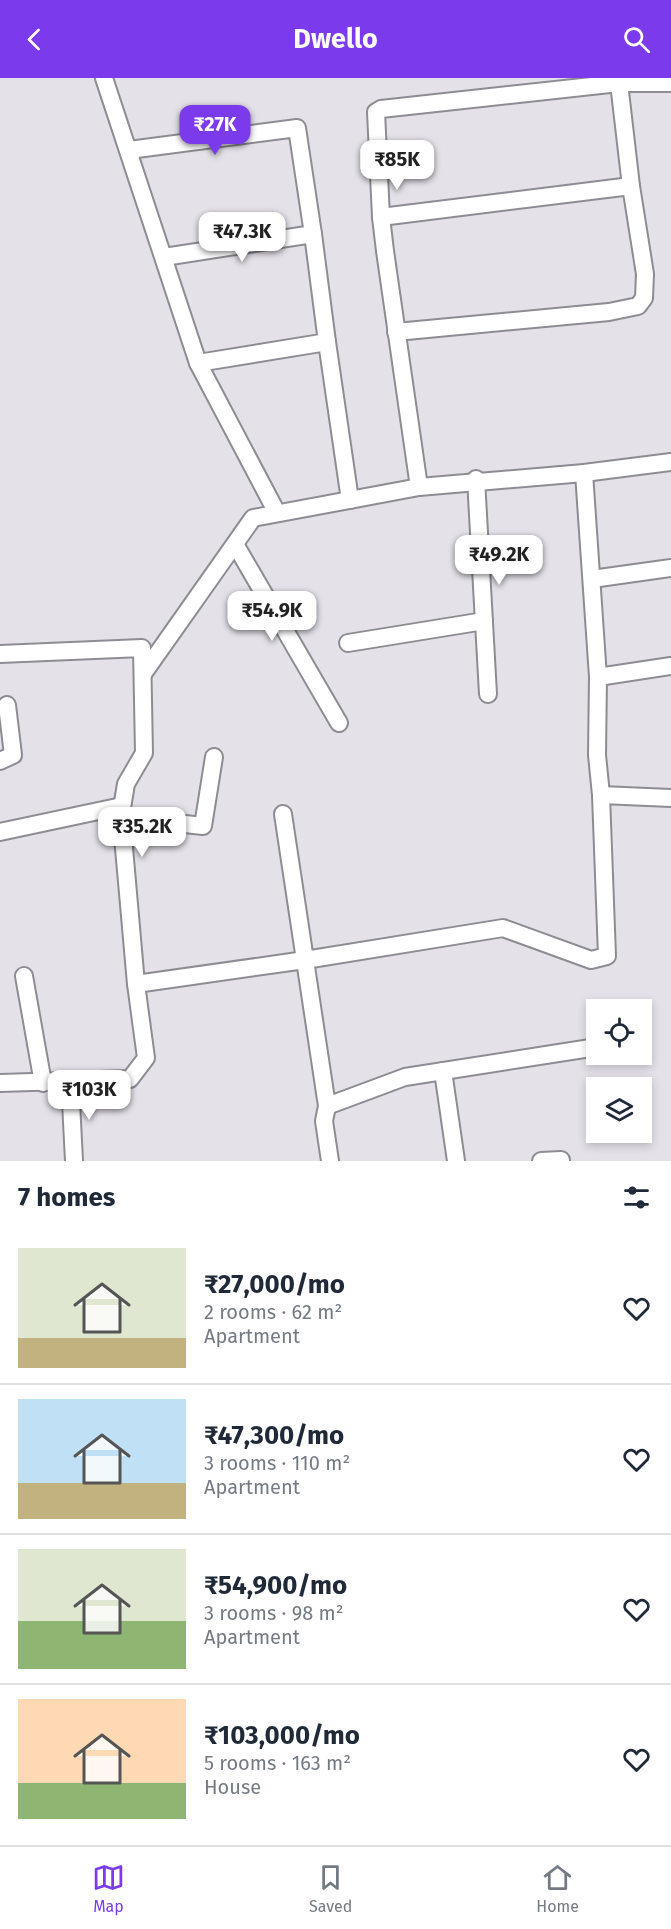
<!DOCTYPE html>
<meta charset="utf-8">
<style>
:root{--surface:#fff;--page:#f6f6f7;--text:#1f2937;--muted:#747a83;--line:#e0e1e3;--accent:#7c3aed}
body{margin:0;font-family:"Fira Sans",sans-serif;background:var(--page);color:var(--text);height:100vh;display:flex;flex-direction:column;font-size:22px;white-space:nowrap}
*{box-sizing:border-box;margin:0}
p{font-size:20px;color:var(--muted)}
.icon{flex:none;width:33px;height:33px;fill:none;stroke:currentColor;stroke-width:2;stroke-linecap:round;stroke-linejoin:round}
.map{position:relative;height:1083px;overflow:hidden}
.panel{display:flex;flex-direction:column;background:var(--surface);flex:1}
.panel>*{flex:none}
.controls{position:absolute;left:586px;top:921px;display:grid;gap:12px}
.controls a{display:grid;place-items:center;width:66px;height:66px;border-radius:0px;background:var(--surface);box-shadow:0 3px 9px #0003;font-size:30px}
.price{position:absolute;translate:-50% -51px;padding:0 14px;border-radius:12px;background:#fff;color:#222;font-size:20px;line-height:39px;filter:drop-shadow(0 2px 3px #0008)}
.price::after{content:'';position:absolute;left:50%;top:36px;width:18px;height:14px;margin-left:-9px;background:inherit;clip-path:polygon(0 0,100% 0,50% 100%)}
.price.selected{background:var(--accent);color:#fff}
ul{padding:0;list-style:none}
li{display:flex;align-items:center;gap:18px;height:150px;padding:0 18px}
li+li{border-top:2px solid var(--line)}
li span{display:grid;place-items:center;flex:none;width:168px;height:120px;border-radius:0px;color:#555}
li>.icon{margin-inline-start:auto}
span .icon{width:72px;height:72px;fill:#fffc;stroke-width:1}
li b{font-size:26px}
h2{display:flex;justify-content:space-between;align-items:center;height:72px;padding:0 18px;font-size:26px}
header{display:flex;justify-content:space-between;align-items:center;height:78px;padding:0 18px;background:var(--accent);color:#fff;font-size:27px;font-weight:700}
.tab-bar{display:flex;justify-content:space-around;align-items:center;height:84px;border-top:2px solid var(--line);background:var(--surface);font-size:16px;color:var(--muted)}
.tab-bar a{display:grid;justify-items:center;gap:3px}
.tab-bar .selected{color:var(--accent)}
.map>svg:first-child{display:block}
</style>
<header><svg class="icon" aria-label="back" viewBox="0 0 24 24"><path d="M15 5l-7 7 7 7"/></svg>Dwello<svg class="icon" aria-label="search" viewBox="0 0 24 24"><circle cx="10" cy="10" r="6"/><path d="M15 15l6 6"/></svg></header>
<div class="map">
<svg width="671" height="1083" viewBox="0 0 671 1083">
<rect width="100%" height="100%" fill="#e4e1e9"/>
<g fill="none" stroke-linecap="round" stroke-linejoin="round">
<defs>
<g id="street">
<polyline points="104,0 198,285 277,435"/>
<polyline points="129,72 297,50 313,156 327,264"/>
<polyline points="381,139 631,108"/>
<polyline points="164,179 313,156"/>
<polyline points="396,254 609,234 638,228 644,220 645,196 631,108 619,5"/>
<polyline points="198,285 327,264 350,422"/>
<polyline points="476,401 488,616"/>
<polyline points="419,409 385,173 381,139 376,34 381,31 619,5 671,5"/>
<polyline points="235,466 339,645"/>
<polyline points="592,501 671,490"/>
<polyline points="348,565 484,543"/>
<polyline points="0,576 142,570 144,675 126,706 121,736 136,906 146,980 130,1001 0,1005"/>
<polyline points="143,596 253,440 419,409 584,395 671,384"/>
<polyline points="598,599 671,588"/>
<polyline points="0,683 13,677 7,627"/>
<polyline points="601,717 671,720"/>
<polyline points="283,736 327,1028 324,1043 330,1083"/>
<polyline points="121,739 203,748 214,679"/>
<polyline points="0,754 122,728"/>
<polyline points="24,898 43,1005"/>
<polyline points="136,906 305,882 503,850 591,882 607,878 601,717 597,677 598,599 584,395"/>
<polyline points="443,993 456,1083"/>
<polyline points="70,1004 74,1083"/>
<polyline points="327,1028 405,999 597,969"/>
<polyline points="541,1083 561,1082 561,1083"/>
</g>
</defs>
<use href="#street" stroke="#8e8c93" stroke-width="20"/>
<use href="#street" stroke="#fff" stroke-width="16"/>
</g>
</svg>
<div class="controls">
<a><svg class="icon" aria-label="locate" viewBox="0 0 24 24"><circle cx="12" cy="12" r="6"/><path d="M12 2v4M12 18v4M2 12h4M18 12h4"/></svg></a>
<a><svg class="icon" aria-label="layers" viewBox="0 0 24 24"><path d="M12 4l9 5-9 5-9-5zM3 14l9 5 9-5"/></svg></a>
</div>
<b class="price selected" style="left:215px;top:78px">₹27K</b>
<b class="price" style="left:397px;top:113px">₹85K</b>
<b class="price" style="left:242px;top:185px">₹47.3K</b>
<b class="price" style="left:499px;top:508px">₹49.2K</b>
<b class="price" style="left:272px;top:564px">₹54.9K</b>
<b class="price" style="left:142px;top:780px">₹35.2K</b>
<b class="price" style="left:89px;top:1043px">₹103K</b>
</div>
<section class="panel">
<h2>7 homes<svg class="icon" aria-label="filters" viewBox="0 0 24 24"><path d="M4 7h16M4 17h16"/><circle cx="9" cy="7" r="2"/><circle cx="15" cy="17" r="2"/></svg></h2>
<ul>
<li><span style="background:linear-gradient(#dfe7d0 75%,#c2b280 0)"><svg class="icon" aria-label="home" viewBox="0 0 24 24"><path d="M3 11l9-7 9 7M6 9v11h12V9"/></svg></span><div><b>₹27,000/mo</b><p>2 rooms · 62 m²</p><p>Apartment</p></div><svg class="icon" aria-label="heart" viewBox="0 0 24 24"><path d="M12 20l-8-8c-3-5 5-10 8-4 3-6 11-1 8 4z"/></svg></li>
<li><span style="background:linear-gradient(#bfe0f5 70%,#c2b280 0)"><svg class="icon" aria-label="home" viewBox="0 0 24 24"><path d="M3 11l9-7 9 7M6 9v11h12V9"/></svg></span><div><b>₹47,300/mo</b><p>3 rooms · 110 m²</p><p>Apartment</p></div><svg class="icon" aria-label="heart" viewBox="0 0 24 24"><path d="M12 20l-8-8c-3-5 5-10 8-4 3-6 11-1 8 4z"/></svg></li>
<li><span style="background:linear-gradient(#dfe7d0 60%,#8fb573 0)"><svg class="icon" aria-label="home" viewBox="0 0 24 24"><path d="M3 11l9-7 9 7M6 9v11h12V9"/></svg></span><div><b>₹54,900/mo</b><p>3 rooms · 98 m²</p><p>Apartment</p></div><svg class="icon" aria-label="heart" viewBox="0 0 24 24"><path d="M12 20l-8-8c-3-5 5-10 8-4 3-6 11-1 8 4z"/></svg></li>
<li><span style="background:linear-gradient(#ffd9b3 70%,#8fb573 0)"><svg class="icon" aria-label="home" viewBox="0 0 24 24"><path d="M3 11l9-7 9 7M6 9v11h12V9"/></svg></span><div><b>₹103,000/mo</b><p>5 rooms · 163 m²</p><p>House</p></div><svg class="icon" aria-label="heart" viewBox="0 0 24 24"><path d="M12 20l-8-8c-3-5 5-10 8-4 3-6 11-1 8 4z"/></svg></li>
</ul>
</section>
<nav class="tab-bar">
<a class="selected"><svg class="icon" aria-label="map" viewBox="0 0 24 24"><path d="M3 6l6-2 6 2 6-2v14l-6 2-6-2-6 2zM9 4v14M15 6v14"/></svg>Map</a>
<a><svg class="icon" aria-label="saved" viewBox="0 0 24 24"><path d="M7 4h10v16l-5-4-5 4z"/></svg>Saved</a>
<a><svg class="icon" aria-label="home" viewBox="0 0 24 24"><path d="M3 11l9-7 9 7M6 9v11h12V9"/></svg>Home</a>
</nav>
